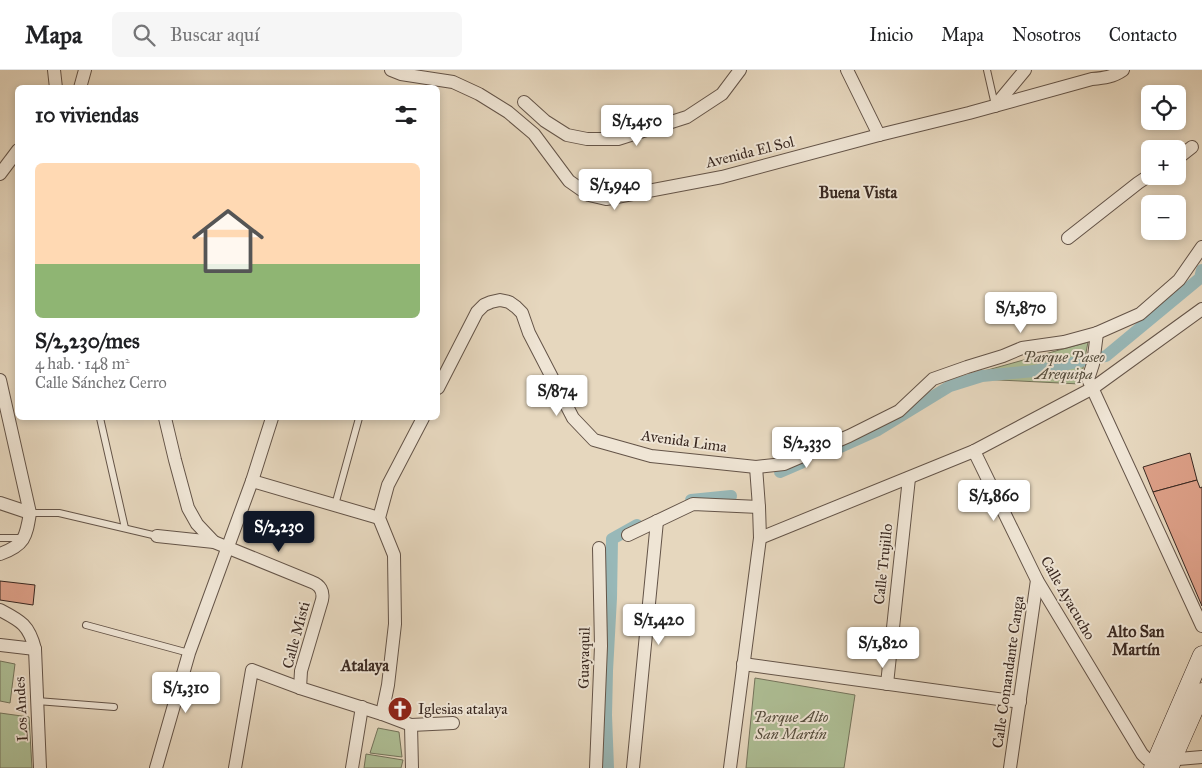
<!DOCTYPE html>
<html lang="es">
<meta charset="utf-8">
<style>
:root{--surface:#fff;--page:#f6f6f6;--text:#202124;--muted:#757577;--line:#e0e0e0;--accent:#111827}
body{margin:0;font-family:"IM FELL Great Primer",serif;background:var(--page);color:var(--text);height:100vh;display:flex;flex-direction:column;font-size:19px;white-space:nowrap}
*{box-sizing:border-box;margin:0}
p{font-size:16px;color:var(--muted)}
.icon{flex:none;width:28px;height:28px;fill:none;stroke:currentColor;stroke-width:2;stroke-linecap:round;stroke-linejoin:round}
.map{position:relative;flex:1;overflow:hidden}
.drawer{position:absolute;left:15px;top:15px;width:425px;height:335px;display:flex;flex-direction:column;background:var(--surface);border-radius:8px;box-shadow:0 2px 8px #0003}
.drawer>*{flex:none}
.buttons{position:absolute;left:1141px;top:15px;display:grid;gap:10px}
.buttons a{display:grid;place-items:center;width:45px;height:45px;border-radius:8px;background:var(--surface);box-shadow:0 2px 8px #0003;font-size:25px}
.price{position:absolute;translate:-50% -42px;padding:0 11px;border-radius:5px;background:#fff;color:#222;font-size:16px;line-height:32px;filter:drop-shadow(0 1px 2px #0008)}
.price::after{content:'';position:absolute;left:50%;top:30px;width:15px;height:11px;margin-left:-8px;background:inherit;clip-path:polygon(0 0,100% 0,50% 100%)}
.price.on{background:var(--accent);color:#fff}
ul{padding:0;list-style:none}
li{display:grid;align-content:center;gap:10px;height:265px;padding:0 20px}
li span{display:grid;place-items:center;height:155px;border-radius:8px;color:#555}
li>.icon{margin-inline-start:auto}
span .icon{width:90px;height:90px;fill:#fffc;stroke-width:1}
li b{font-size:21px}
h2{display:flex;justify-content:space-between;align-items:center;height:60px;padding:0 20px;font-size:21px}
header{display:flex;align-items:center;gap:30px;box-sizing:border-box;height:70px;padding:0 25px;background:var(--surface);border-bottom:1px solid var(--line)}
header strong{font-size:24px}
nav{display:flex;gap:28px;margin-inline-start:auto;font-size:18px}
.search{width:350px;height:45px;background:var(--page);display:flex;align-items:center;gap:12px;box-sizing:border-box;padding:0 18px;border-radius:8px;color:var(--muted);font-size:19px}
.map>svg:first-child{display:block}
</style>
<header>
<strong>Mapa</strong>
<div class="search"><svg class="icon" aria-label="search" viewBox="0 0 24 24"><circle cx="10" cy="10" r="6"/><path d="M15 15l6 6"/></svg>Buscar aquí</div>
<nav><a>Inicio</a><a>Mapa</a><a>Nosotros</a><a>Contacto</a></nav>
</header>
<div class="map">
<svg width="1202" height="698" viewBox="0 0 1202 698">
<rect width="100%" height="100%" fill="#e6d7be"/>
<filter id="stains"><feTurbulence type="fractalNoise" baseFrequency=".004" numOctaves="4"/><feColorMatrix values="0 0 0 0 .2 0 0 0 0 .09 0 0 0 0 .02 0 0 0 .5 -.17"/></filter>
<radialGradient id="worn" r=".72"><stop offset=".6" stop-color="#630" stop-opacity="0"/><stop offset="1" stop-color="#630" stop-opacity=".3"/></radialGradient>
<g fill="#aebf96" stroke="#74745c">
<polygon points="1088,272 1080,314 959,308"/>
<polygon points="0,591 15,594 10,633 0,631"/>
<polygon points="755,608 855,625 844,698 746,698"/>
<polygon points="0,643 29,647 32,698 0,698"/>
<polygon points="378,658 399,662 402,687 370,683"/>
<polygon points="366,684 403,690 401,698 364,698"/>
</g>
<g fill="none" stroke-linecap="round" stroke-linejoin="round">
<g stroke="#98b8b8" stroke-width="12">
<polyline points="838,378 878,360 950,316 982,306 1034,301 1106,286 1200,208 1202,200"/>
<polyline points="780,402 801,393"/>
<polyline points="691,430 731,426"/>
<polyline points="608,698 606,645 607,601 611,528 612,469 637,455"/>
</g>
</g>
<g fill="#dda088" stroke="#392821">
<polygon points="1190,383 1197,410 1153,422 1143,397"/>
<polygon points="1197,410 1200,418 1202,417 1202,536 1153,422"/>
<polygon points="0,511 35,515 33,535 0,530"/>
</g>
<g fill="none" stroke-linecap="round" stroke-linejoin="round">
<defs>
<g id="lane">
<polyline points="987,0 995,35"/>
<polyline points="100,348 125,458"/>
<polyline points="335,435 359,348"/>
<polyline points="30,443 59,443 157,466"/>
<polyline points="0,468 23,468"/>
<polyline points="86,555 189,583"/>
<polyline points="37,631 114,637"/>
</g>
<g id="street">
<polyline points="54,0 56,18"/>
<path d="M391,0L401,4L453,12L479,24L508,42L534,64L569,111L589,125L606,129L722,107L879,65L969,43L1092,9C1104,8 1113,7 1123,0"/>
<polyline points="847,0 879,65"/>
<polyline points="80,18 85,0"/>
<polyline points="524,32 545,51 567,65 587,69 618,69 687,47 722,24 740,0"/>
<polyline points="995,36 1025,0"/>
<polyline points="1178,88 1192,77"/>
<polyline points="0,104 18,80"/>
<polyline points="1068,168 1138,113 1150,105"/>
<polyline points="1097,263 1093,294 1088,309 1202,556"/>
<path d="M0,310L30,443C26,467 25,475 0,484"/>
<polyline points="438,318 477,242 484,235 491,232 500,230 509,232 516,237 522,243 529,263 573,348 594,370 651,386 756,397 784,394 849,366 899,341 933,309 967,297 1003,286 1022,278 1064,272 1097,263 1140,244 1179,210 1202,177"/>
<polyline points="165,348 175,390 188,438 197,454 214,472"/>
<polyline points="974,381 1037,510 1142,684 1147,689 1155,691 1202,687"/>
<polyline points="252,411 379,448"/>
<polyline points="0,433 30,443"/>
<polyline points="628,465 693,434 759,437"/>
<path d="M157,466L214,472L312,512C320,515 324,521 322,530L301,601L300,618"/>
<polyline points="760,468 974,381 1093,318 1202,239"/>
<path d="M0,540C21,551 29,555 35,579L40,698"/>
<polyline points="0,575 35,579"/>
<polyline points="743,594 1020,632"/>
<polyline points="887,614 909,408"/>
<polyline points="382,644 388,615 395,554 394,485 379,448 388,415 423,348"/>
<polyline points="411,655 412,698"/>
<polyline points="156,698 189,583 252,411 272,348"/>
<polyline points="235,698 252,600 300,618 382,644 411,655 453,653"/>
<polyline points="352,698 362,637"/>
<polyline points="596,698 601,576 599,478"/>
<polyline points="633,698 657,451"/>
<polyline points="730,698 760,468 759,437 756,397"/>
<polyline points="1010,698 1037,510"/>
</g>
<g id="secondary">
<polyline points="1153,698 1202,585"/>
<polyline points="1170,698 1172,690 1202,622"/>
</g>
</defs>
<use href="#lane" stroke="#645448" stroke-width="8"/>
<use href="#street" stroke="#645448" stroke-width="14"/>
<use href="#secondary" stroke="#392821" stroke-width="19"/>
<use href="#lane" stroke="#efe5d5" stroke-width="6"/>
<use href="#street" stroke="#efe5d5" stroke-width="12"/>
<use href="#secondary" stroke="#efe5d5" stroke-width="18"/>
</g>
<defs>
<symbol id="church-disc" viewBox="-11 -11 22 22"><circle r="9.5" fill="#8f2418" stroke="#efe5d5"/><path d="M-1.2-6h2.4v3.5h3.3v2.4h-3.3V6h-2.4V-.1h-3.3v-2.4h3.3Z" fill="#fff"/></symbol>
</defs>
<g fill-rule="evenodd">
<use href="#church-disc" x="386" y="625" width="28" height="28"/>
</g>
<g text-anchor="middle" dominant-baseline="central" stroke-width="4" stroke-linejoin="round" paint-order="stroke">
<g font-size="15" fill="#392821" stroke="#efe5d5">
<text transform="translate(750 82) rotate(-14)">Avenida El Sol</text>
<text transform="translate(684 371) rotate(8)">Avenida Lima</text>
<text transform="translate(883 494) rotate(-84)">Calle Trujillo</text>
<text transform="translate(1068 528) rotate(60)">Calle Ayacucho</text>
<text transform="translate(296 565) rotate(-75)">Calle Misti</text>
<text transform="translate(584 588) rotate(-89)">Guayaquil</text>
<text transform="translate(1008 602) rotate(-82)">Calle Comandante Canga</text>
<text transform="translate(21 639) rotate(-93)">Los Andes</text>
</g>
<g font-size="15" font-style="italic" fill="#564e3e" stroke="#efe5d5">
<text x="1064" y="287">Parque Paseo<tspan x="1064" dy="17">Arequipa</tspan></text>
<text x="791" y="647">Parque Alto<tspan x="791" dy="17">San Martín</tspan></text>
</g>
<g font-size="15" fill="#392821" stroke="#efe5d5" text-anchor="start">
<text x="418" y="639">Iglesias atalaya</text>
</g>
<g font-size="16" font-weight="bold" fill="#392821" stroke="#efe5d5">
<text x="858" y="122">Buena Vista</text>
<text x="1136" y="561">Alto San<tspan x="1136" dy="18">Martín</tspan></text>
<text x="365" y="595">Atalaya</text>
</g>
</g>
<rect width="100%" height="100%" filter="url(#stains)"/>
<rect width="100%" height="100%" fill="url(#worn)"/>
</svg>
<div class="buttons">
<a><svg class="icon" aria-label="locate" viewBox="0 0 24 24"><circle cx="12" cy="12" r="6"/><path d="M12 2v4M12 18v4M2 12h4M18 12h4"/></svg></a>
<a>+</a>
<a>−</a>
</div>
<b class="price" style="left:637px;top:77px">S/1,450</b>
<b class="price" style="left:615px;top:141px">S/1,940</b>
<b class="price" style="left:1021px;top:264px">S/1,870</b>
<b class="price" style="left:557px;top:347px">S/874</b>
<b class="price" style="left:807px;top:399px">S/2,330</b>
<b class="price" style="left:994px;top:452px">S/1,860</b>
<b class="price on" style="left:279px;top:483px">S/2,230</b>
<b class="price" style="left:659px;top:576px">S/1,420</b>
<b class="price" style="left:883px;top:599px">S/1,820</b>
<b class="price" style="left:186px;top:644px">S/1,310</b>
<section class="drawer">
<h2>10 viviendas<svg class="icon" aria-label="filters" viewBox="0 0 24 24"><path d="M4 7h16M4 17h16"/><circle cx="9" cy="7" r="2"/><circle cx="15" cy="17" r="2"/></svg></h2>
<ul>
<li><span style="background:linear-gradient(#ffd9b3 65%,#8fb573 0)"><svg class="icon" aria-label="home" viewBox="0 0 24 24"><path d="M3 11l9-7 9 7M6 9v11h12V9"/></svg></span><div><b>S/2,230/mes</b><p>4 hab. · 148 m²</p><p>Calle Sánchez Cerro</p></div></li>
</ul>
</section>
</div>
